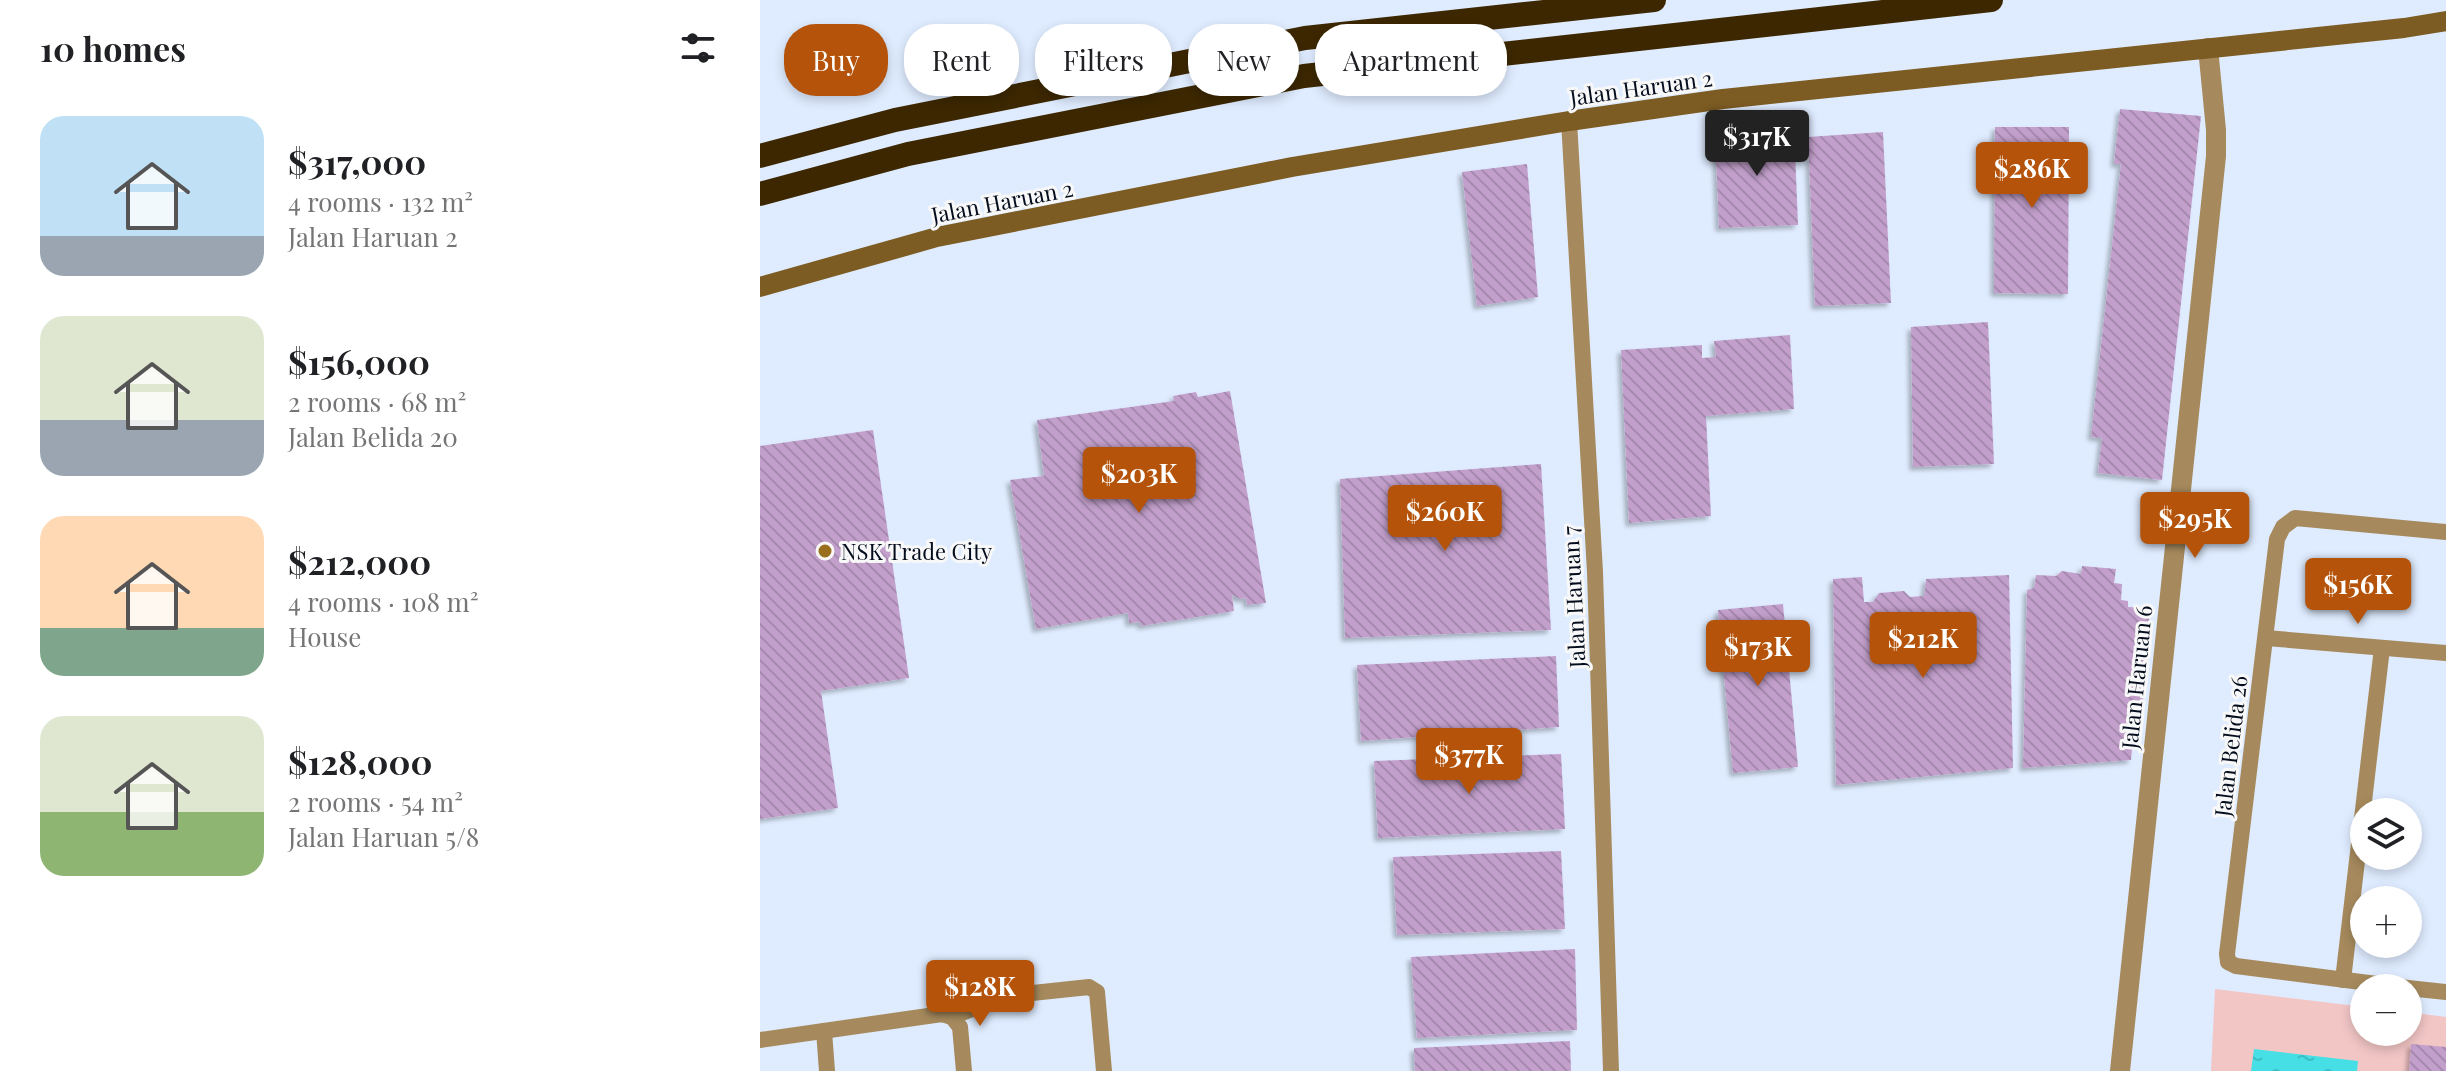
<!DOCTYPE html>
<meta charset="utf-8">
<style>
:root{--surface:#fff;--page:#f6f6f6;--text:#202124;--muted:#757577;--accent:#b45309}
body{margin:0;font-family:"Playfair Display",serif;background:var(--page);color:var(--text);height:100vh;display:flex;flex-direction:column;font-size:30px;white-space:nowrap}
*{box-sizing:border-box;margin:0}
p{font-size:26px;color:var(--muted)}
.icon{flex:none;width:44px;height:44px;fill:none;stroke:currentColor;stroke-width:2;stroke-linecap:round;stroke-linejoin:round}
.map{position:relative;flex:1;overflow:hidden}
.details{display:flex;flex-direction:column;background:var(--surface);width:760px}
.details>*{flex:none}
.guide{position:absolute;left:24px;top:24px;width:760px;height:72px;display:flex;gap:16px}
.buttons{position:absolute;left:1590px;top:798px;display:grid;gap:16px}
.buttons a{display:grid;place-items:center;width:72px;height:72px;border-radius:50%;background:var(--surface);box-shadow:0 4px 12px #0003;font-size:40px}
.price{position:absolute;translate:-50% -68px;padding:0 18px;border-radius:8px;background:var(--accent);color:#fff;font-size:26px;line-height:52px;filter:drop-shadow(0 2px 4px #0008)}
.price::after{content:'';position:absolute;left:50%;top:48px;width:24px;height:18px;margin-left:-12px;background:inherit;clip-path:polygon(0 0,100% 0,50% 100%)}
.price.selected{background:#222;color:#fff}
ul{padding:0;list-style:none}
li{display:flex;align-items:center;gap:24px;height:200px;padding:0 40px}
li span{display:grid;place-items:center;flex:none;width:224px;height:160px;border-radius:24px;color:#555}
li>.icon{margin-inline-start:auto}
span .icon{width:96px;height:96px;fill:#fffc;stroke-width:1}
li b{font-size:34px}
h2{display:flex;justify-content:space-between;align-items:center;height:96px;padding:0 40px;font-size:34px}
.tag{padding:0 28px;border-radius:32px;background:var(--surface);box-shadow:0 4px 12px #0003;font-size:28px;line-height:72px}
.tag.selected{background:var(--accent);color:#fff}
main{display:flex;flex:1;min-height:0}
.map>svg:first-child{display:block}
</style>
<main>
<section class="details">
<h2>10 homes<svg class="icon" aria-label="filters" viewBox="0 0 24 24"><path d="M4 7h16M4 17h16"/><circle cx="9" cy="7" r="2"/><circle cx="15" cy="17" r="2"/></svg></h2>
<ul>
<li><span style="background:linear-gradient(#bfe0f5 75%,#9aa5b1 0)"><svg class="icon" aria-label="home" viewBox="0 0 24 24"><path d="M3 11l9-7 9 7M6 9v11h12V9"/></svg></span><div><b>$317,000</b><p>4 rooms · 132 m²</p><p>Jalan Haruan 2</p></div></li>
<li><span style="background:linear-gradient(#dfe7d0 65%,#9aa5b1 0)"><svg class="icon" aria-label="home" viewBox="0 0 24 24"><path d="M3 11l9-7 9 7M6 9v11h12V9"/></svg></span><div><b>$156,000</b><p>2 rooms · 68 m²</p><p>Jalan Belida 20</p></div></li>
<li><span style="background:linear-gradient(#ffd9b3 70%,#7fa58c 0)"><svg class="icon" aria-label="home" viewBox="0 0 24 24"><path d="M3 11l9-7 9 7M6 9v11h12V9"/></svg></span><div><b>$212,000</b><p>4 rooms · 108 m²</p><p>House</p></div></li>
<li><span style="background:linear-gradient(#dfe7d0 60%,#8fb573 0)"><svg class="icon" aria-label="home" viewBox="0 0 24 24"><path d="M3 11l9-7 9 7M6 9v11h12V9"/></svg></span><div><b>$128,000</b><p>2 rooms · 54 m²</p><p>Jalan Haruan 5/8</p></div></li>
</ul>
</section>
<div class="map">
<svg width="1686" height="1071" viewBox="0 0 1686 1071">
<defs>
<pattern id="water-ripples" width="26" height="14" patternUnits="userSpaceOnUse" patternTransform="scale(2)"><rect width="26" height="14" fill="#45dfe5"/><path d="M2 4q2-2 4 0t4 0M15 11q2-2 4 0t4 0" fill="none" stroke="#3bbec4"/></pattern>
<pattern id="building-back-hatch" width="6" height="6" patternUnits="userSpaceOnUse" patternTransform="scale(2)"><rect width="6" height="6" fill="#c3a0cc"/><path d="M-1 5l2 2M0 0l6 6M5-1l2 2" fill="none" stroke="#a689af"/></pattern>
<filter id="shadow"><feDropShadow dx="-3.5" dy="3.5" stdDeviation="2" flood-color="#0004"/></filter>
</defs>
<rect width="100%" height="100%" fill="#dfecff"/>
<polygon fill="#f3c6c6" points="1455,989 1604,1007 1604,1032 1648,1032 1648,1012 1686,1017 1686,1071 1451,1071"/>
<polygon fill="url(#water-ripples)" points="1494,1049 1598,1061 1597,1071 1491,1071"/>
<g fill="url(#building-back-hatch)" filter="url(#shadow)">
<polygon points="1360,109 1441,116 1402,480 1338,473 1342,438 1331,437 1361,164 1354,164"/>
<polygon points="1034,127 1038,225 959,228 955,134"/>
<polygon points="1235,127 1309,127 1308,294 1234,293"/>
<polygon points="1123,132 1131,303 1055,306 1048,137"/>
<polygon points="767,164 778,297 717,306 702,172"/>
<polygon points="1228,322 1234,464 1153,467 1151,327"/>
<polygon points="1030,335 1034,409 946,416 951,516 869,523 861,350 942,345 942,358 956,357 954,341"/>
<polygon points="470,391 506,603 487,605 486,598 480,599 472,595 474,611 381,626 380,622 369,623 368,613 276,629 250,480 284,476 277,420 414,401 413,396 436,392 438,397"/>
<polygon points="113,430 149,678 61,691 78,808 0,819 0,446"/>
<polygon points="781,464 791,630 585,638 580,479"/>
<polygon points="1322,566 1356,569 1354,583 1362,584 1361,600 1368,601 1368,607 1390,608 1382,716 1375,716 1371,760 1263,768 1267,590 1274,588 1276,575 1296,576 1302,571 1321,574"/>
<polygon points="1249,575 1253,768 1076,785 1073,579 1102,577 1104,602 1113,602 1119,593 1144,591 1150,597 1164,596 1166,579"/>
<polygon points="1023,604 1038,767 973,773 958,610"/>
<polygon points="796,656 799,727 601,741 597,665"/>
<polygon points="801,754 805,829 618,838 614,761"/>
<polygon points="801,851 805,929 637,935 633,857"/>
<polygon points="815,949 817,1030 657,1038 651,957"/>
<polygon points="810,1041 811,1071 655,1071 654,1048"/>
<polygon points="1651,1044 1686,1047 1686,1071 1649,1071"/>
</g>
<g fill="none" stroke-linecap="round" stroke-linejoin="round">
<g stroke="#a68a5d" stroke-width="16">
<polyline points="809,121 835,572 851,1071"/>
<polyline points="1506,638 1686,653"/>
<polyline points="1583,980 1622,648"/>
<polyline points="1648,988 1476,966 1468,962 1467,954 1517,539 1523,527 1535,518 1686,532"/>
<polyline points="1648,988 1686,992"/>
<polyline points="192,1017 200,1027 204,1071"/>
<polyline points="64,1031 67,1071"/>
<polyline points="0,1040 182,1014 192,1017 244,996 329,987 337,992 344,1071"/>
</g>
<polyline stroke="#a68a5d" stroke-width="20" points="1360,1071 1456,156 1456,130 1448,48"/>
<polyline stroke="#7d5c23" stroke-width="20" points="0,287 177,237 532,167 809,121 963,99 1644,28 1686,21"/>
<g stroke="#3c2700" stroke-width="24">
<polyline points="0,156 135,120 545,38 894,0"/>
<polyline points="0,194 148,154 544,76 1231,0"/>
</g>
</g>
<circle fill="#996e1c" stroke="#f8f8f8" stroke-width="3" cx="65" cy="551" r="8"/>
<g text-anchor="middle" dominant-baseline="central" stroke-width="6" stroke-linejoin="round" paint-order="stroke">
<g font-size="22" fill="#040d1d" stroke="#f8f8f8">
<text transform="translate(881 87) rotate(-8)">Jalan Haruan 2</text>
<text transform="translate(242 201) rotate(-11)">Jalan Haruan 2</text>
<text transform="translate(813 597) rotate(-93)">Jalan Haruan 7</text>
<text transform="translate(1376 677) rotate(-84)">Jalan Haruan 6</text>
<text transform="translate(1470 746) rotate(-83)">Jalan Belida 26</text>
</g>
<g font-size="22" fill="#040d1d" stroke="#f8f8f8" text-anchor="start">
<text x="81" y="551">NSK Trade City</text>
</g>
</g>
</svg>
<div class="buttons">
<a><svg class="icon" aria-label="layers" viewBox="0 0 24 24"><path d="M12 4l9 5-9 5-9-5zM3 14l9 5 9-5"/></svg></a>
<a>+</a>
<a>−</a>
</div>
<b class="price selected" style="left:997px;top:178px">$317K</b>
<b class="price" style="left:1272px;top:210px">$286K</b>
<b class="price" style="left:379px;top:515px">$203K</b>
<b class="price" style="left:685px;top:553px">$260K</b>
<b class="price" style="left:1435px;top:560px">$295K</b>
<b class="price" style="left:1598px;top:626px">$156K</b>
<b class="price" style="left:1163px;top:680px">$212K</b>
<b class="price" style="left:998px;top:688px">$173K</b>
<b class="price" style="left:709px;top:796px">$377K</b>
<b class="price" style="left:220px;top:1028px">$128K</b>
<div class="guide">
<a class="tag selected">Buy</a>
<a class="tag">Rent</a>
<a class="tag">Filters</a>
<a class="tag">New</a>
<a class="tag">Apartment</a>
</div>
</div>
</main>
